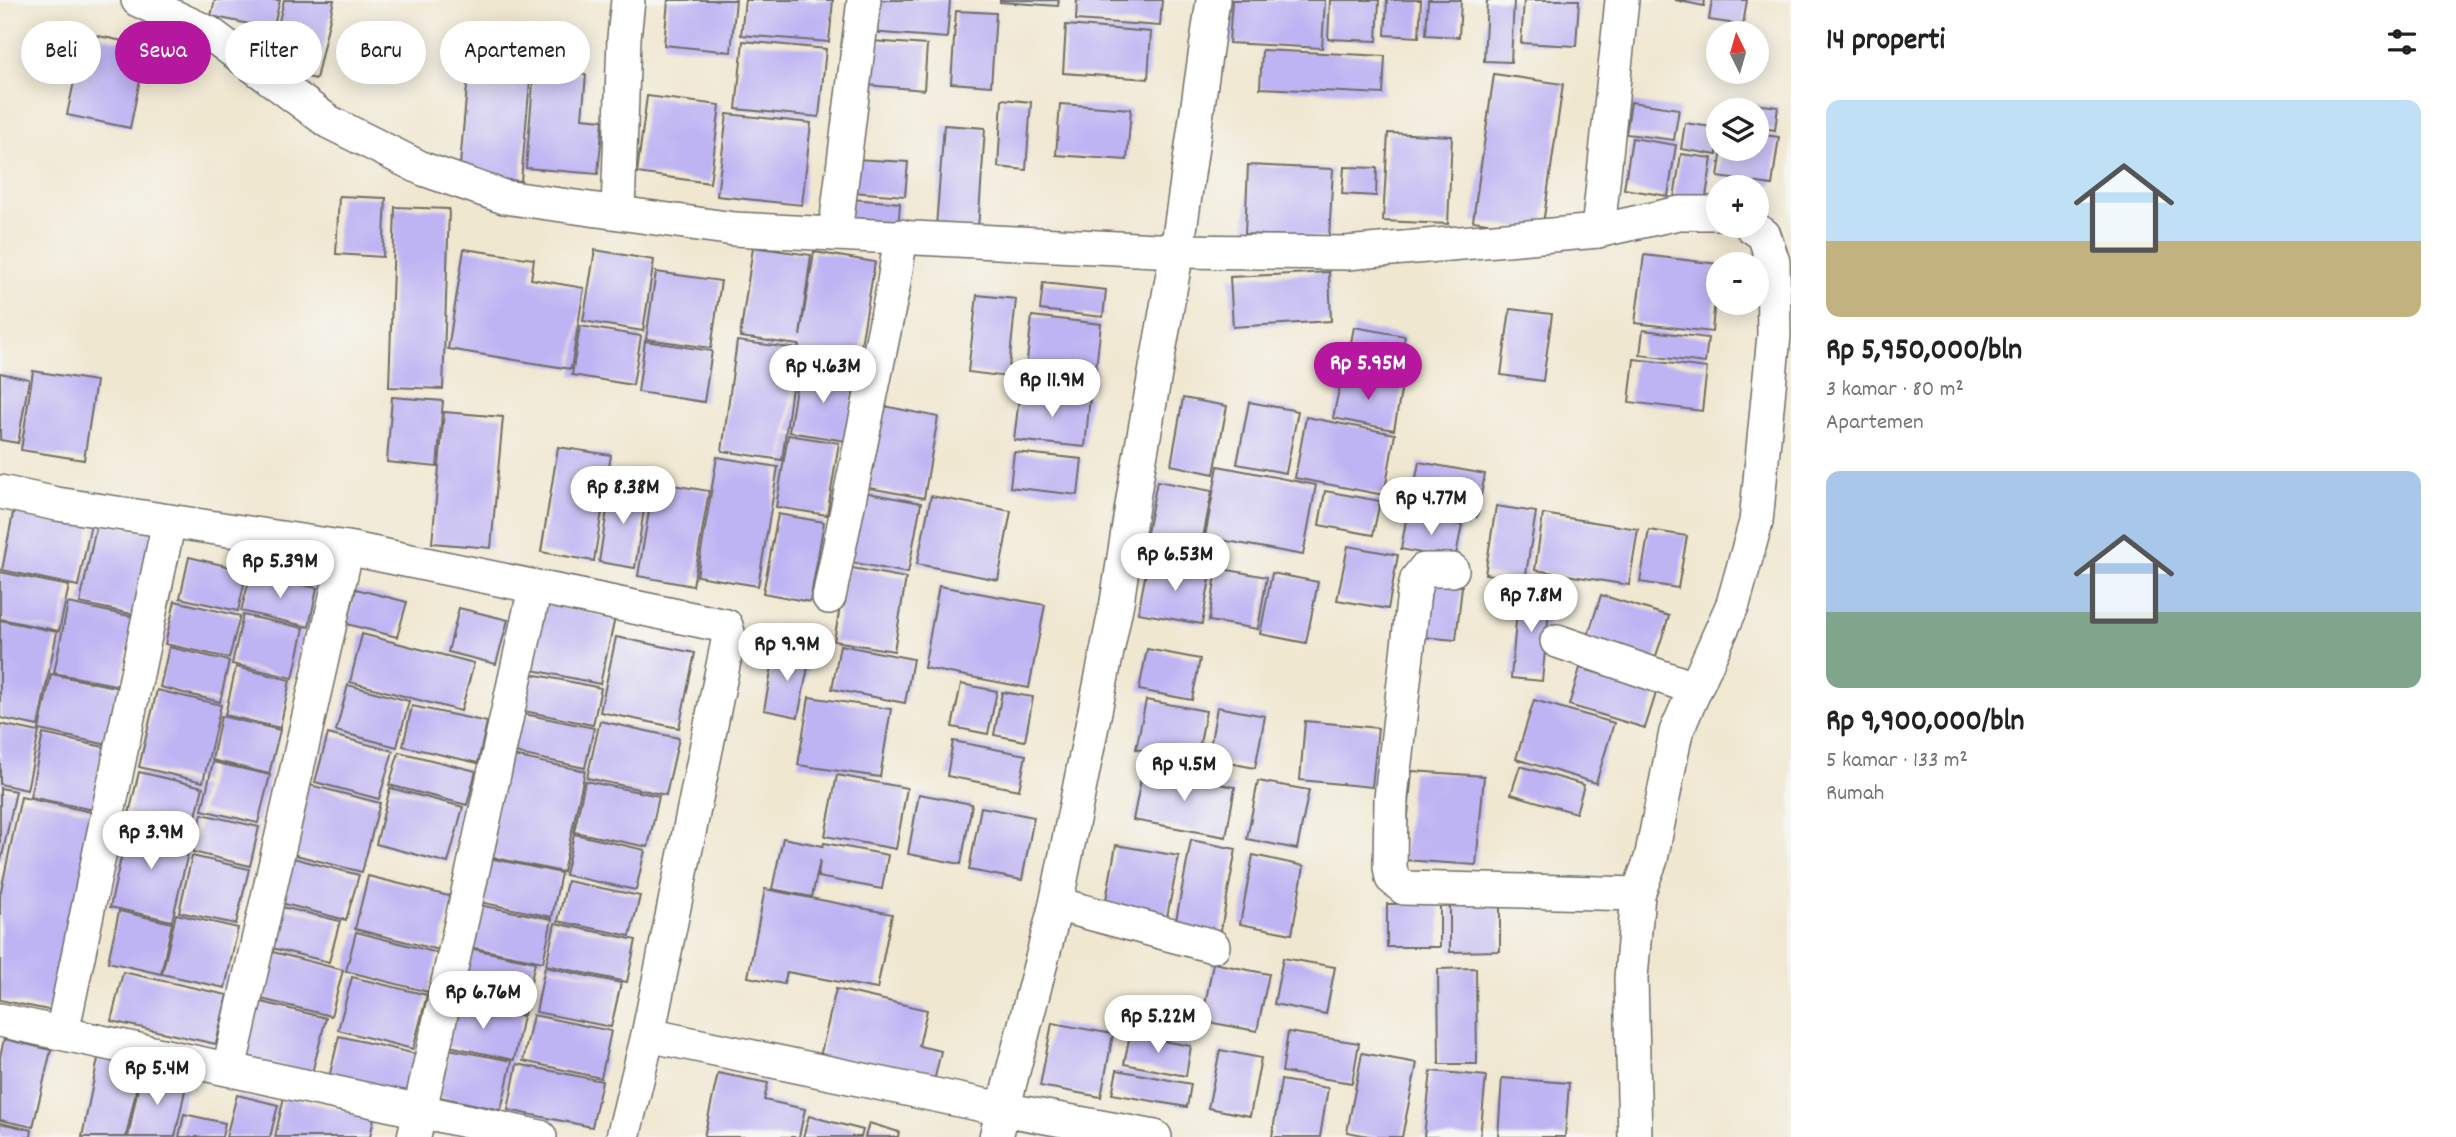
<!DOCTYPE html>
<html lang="id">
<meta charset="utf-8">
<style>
:root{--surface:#fff;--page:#f6f6f6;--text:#222;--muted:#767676;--accent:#b5179e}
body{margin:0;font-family:Dekko,sans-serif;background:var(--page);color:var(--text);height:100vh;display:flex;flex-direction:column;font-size:26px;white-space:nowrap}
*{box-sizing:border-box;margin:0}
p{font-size:23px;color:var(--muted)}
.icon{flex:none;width:38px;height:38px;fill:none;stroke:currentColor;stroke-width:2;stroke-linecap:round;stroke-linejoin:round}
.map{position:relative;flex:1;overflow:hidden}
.sheet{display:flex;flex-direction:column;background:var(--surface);width:665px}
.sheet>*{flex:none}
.top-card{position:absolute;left:21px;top:21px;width:665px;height:63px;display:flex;gap:14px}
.needle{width:46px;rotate:355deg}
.fabs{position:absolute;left:1706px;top:21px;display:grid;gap:14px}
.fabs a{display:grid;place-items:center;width:63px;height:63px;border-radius:50%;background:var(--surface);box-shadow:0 4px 18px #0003;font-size:35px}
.price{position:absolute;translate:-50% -60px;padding:0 16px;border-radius:24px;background:#fff;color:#222;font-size:23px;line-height:46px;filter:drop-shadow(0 2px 4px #0008)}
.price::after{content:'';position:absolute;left:50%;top:42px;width:21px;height:16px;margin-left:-10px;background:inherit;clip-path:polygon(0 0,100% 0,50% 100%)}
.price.current{background:var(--accent);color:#fff}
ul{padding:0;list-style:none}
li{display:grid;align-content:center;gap:14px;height:371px;padding:0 35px}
li span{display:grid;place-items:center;height:217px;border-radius:14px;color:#555}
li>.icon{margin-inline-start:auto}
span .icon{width:126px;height:126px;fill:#fffc;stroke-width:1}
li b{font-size:30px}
h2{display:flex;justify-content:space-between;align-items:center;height:84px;padding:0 35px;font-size:30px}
.chip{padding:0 24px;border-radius:32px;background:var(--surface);box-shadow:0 4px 18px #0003;font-size:24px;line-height:63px}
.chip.current{background:var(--accent);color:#fff}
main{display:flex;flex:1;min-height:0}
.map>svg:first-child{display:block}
</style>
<main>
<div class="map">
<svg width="1791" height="1137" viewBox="0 0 1791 1137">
<rect width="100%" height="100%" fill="#f6f6f2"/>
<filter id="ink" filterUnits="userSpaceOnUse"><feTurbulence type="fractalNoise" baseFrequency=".0143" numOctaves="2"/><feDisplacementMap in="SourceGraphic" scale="14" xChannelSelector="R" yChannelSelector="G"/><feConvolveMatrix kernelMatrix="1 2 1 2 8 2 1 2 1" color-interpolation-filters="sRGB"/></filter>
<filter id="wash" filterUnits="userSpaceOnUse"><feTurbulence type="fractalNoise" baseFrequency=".00686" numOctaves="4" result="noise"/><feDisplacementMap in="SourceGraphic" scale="28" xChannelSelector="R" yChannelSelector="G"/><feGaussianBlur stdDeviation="1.57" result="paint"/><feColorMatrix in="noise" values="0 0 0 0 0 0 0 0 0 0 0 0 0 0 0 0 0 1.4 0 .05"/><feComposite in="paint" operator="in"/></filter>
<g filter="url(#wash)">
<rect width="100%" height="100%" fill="#f0e7d0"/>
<g id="blocks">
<g fill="#beb3f3">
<polygon points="215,0 280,0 273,29 211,16"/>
<polygon points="284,0 334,0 316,79 268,68"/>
<polygon points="668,0 736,0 731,52 664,45"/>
<polygon points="745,0 833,0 829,42 741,35"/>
<polygon points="872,0 950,0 947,38 870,32"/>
<polygon points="1000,0 1059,0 1058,6 1000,2"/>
<polygon points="1077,0 1162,0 1160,26 1076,20"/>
<polygon points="1232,0 1325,0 1322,48 1229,43"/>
<polygon points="1330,0 1379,0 1377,41 1328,39"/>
<polygon points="1387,0 1421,0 1419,37 1385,35"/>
<polygon points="1428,0 1461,0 1459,37 1426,35"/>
<polygon points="1487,0 1514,0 1511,62 1484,61"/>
<polygon points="1524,0 1579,0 1576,46 1521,43"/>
<polygon points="1675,0 1705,0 1704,6"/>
<polygon points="1712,0 1747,0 1743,25 1709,20"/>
<polygon points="956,11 996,13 991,86 951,83"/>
<polygon points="1066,25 1151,32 1148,79 1063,73"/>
<polygon points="84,33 147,46 130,128 67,115"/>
<polygon points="743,41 826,49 819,117 736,109"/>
<polygon points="871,41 927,45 924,90 867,85"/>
<polygon points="1262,50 1385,56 1383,94 1260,88"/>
<polygon points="469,64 531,69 521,181 459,176"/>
<polygon points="534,71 586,75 582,118 603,120 598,174 526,168"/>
<polygon points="1494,74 1563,84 1542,231 1473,221"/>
<polygon points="647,96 720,105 710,183 637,173"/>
<polygon points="1002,99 1031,102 1026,170 998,167"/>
<polygon points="1725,100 1778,107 1775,130 1757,127 1757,110 1723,110"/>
<polygon points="1631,102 1679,109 1674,140 1626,134"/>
<polygon points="1060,104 1131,109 1127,160 1056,155"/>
<polygon points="727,114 811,123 802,205 717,196"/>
<polygon points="1685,123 1718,128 1717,155 1681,149"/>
<polygon points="944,125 985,128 978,229 936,226"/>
<polygon points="1388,133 1452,136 1448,224 1383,221"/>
<polygon points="1757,134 1779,137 1772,185 1718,177 1722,149 1757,149"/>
<polygon points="1632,138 1676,145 1668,196 1624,189"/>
<polygon points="1681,154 1712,158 1705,203 1674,198"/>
<polygon points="854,159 908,162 905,196 852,192"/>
<polygon points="1248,165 1333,169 1329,238 1245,234"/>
<polygon points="1344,167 1377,168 1376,196 1342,194"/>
<polygon points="339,196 386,198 383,257 336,254"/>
<polygon points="851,199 900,203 898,232 849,229"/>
<polygon points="395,207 449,209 443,389 389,387"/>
<polygon points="753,247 811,255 800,336 814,252 875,262 857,369 796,359 782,460 722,451 737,341 798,349 799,345 740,337"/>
<polygon points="464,249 534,259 531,279 584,288 571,369 448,349"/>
<polygon points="595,250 654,260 643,331 583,321"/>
<polygon points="1644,255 1718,264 1712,332 1635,323"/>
<polygon points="656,272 721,281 711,348 646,339"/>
<polygon points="1329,272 1331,321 1233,327 1230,277"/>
<polygon points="1043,283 1106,290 1103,317 1040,310"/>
<polygon points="977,295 1016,299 1008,377 968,372"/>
<polygon points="1510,309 1552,314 1543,381 1501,375"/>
<polygon points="1032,316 1101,324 1094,386 1025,378"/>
<polygon points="580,326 641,336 633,385 572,375"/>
<polygon points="1354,327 1405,336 1398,372 1347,363"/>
<polygon points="1643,330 1708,338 1705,363 1640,355"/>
<polygon points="645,341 712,351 704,402 638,392"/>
<polygon points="1634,359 1707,368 1702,411 1629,402"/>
<polygon points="799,369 856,378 846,441 789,432"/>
<polygon points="33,371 96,381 84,460 21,450"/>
<polygon points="0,373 29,379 18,443 0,440"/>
<polygon points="1342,375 1402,386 1394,430 1333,418"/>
<polygon points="1020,390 1090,397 1085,447 1014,440"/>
<polygon points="392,397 443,401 437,467 387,462"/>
<polygon points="1183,398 1227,406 1214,474 1171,465"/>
<polygon points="1249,402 1298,411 1286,473 1237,464"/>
<polygon points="884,406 938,417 924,498 869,488"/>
<polygon points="444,412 503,417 491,548 432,543"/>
<polygon points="1306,417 1395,434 1384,495 1295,478"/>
<polygon points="788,435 839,443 827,515 776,507"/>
<polygon points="558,447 611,455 594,561 541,552"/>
<polygon points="1014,452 1082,459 1078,495 1010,487"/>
<polygon points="717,457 778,467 758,586 697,576"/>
<polygon points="1419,462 1485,474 1477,517 1411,504"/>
<polygon points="1218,466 1316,485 1303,555 1205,537"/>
<polygon points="1157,481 1212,491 1201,548 1146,538"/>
<polygon points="654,482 709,491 693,586 638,576"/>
<polygon points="611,485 647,490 635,568 599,562"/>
<polygon points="1325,491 1380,501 1373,535 1319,525"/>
<polygon points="863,492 921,503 908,573 850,562"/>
<polygon points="931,496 1011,511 998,580 917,564"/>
<polygon points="15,503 92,519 78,586 2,570"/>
<polygon points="1496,506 1536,512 1525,580 1485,574"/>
<polygon points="778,514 824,522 810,602 763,593"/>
<polygon points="1543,514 1638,529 1629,585 1535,570"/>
<polygon points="1407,515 1462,525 1455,560 1401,549"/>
<polygon points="97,522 153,533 136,615 80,603"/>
<polygon points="1649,530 1687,536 1678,588 1640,582"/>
<polygon points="1348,546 1398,555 1388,609 1337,600"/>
<polygon points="189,557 247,571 238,611 180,598"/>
<polygon points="1148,562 1211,573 1202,624 1138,613"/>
<polygon points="847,567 906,578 894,651 834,641"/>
<polygon points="1217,568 1267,577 1258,629 1209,621"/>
<polygon points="0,572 69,586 59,631 0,619"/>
<polygon points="251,573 317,588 309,627 241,611"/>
<polygon points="1272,573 1318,582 1306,643 1260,634"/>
<polygon points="1427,583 1462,586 1456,640 1423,637"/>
<polygon points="939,586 1045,605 1029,688 924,668"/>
<polygon points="1519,587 1551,590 1542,681 1511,678"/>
<polygon points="356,589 407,602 397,637 347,624"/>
<polygon points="1601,595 1669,616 1654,662 1586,642"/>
<polygon points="175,601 240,616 229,658 165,644"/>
<polygon points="68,603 134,617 120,686 54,673"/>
<polygon points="542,603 615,618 600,684 528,669"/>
<polygon points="459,608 508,620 496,664 448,652"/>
<polygon points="243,615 304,628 293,678 232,664"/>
<polygon points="0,620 57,632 38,726 0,718"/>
<polygon points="362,634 474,663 461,711 350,682"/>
<polygon points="616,637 695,653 679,728 600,712"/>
<polygon points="840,645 913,659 905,703 832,689"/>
<polygon points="169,647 229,661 220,702 160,687"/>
<polygon points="1147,649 1200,659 1192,700 1139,690"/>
<polygon points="775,650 810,657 798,717 764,710"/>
<polygon points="236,667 290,680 280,728 225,715"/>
<polygon points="1580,668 1657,690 1645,728 1569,705"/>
<polygon points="527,673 601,688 593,725 519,710"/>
<polygon points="51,674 129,690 117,747 39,730"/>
<polygon points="961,684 997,691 988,734 952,727"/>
<polygon points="348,685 409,701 397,747 336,731"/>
<polygon points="157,690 221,705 203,782 139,767"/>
<polygon points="1002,692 1033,697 1025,741 994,735"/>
<polygon points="809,697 891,709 880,777 798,765"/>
<polygon points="1146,700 1206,711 1197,760 1136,749"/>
<polygon points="1534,700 1614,723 1596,783 1516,759"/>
<polygon points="412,706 487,722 478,763 403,746"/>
<polygon points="1217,707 1265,716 1255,768 1208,759"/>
<polygon points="519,713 594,728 585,768 510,752"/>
<polygon points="221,716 280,730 269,774 212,760"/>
<polygon points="600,721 679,738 666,795 587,778"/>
<polygon points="1305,721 1378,728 1372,787 1300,780"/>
<polygon points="0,724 39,732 27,790 0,784"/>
<polygon points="43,734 118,750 104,812 30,797"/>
<polygon points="328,734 393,751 379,799 315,782"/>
<polygon points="953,741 1026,755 1019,790 947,776"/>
<polygon points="399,752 476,771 467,805 389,785"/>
<polygon points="508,755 585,771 563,872 486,856"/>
<polygon points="213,762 270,775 258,823 202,810"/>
<polygon points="1520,766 1584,785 1576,813 1511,794"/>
<polygon points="1143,769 1235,787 1226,837 1133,820"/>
<polygon points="1412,771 1484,776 1476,865 1404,860"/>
<polygon points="139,772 203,787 192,833 128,818"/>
<polygon points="837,775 907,788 896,849 825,836"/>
<polygon points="585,781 659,796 648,847 574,832"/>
<polygon points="1258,781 1309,790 1297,849 1247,839"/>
<polygon points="306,784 380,803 362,872 288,853"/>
<polygon points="0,788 16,791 1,861 0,861"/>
<polygon points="390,788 463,807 448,863 376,844"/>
<polygon points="919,794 972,804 961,864 908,854"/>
<polygon points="21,797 101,814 58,1012 0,1000 0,895"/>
<polygon points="981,807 1034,817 1022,880 969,870"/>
<polygon points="202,814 259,827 250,866 193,852"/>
<polygon points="129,822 192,836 172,921 110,907"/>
<polygon points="574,834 645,850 636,890 565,875"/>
<polygon points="783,838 823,846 824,843 888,855 882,889 818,877 820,860 812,897 772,889"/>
<polygon points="1191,840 1236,849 1220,935 1175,926"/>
<polygon points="1116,845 1179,856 1166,922 1104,911"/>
<polygon points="1253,855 1304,866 1292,934 1240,924"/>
<polygon points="192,856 249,869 236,924 179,912"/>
<polygon points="289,857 359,875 346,920 277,902"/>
<polygon points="484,857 561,873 552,917 475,901"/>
<polygon points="368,876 453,897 439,950 355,929"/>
<polygon points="567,881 640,896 630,936 558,921"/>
<polygon points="765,889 892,914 877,989 787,972 784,984 748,977"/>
<polygon points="473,904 552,919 543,962 464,946"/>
<rect x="1387" y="904" width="53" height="43"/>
<polygon points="1450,905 1500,905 1500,951 1450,952"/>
<polygon points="282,907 340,921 329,962 272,948"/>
<polygon points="119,911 172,923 161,974 108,962"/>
<polygon points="176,914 238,928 225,988 162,974"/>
<polygon points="555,923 636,940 627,982 546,965"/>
<polygon points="356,932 438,953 428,992 346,971"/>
<polygon points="464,947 535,962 524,1015 453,1000"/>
<polygon points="265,950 343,970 331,1016 253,997"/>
<polygon points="1283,958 1335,967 1326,1014 1274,1004"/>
<polygon points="1213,963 1269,974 1257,1031 1202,1021"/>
<polygon points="545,967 621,983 611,1027 536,1012"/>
<polygon points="1476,968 1477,1064 1439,1064 1438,969"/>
<polygon points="123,972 227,995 216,1044 111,1021"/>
<polygon points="352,977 427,995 413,1049 338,1030"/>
<polygon points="836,989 927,1010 919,1046 941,1051 933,1086 819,1061"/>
<polygon points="258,1001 326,1018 312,1073 244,1056"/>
<polygon points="452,1002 523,1016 514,1060 444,1045"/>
<polygon points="533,1015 611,1031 601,1078 523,1061"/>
<polygon points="1052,1023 1113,1034 1101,1097 1040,1086"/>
<polygon points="1288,1032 1359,1043 1352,1083 1282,1072"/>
<polygon points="1130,1035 1191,1046 1186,1076 1124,1064"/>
<polygon points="339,1036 416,1054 404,1104 327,1086"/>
<polygon points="4,1039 51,1050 33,1127 0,1120 0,1057"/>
<polygon points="101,1044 144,1053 126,1137 82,1137"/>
<polygon points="449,1049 512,1061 501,1110 439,1097"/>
<polygon points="1220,1050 1261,1058 1250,1116 1208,1108"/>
<polygon points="1362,1053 1417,1063 1402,1137 1374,1137 1347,1132"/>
<polygon points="517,1064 602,1081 592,1127 508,1110"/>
<polygon points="1117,1070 1191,1084 1187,1107 1112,1094"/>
<polygon points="1431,1071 1486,1076 1480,1137 1424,1137"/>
<polygon points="141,1072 187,1081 175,1137 128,1137"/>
<polygon points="718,1073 768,1083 764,1100 805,1109 799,1137 704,1137"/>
<polygon points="1502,1078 1569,1083 1565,1137 1498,1137"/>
<polygon points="1281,1080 1328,1088 1320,1137 1272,1137"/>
<polygon points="237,1095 278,1105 270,1137 226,1137"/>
<polygon points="284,1097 374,1118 370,1137 275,1137"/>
<polygon points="184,1114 225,1123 222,1137 179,1137"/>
<polygon points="809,1116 863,1130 861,1137 803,1137"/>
<polygon points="0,1123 32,1130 31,1137 0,1137"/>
<polygon points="869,1123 899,1132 898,1137 865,1137"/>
</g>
</g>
</g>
<g filter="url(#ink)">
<use href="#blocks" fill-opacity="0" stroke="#706d65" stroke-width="2"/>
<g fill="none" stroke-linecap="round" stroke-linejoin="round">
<defs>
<g id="minor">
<polyline points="138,0 209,33 329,122 423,169 504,197 734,229 1177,251 1346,253 1598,231 1679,213 1718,213"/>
<polyline points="618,211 624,38 628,0"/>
<polyline points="1598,231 1622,0"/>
<polyline points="835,234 864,0"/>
<polyline points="0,492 57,504 347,548 726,626 729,636 648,1035 623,1137"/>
<polyline points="1452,570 1424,570 1417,579 1414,592 1391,798 1390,867 1392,878 1404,888 1638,894"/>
<polyline points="829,597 893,288 901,236"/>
<polyline points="1557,641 1694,688"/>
<polyline points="1056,904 1213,946"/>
<polyline points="0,1020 540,1137"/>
<polyline points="62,1033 169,521"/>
<polyline points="648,1035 1002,1109 1155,1137"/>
<polyline points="229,1069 347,548"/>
<polyline points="414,1137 535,588"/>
<polyline points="996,1137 1056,904 1117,602 1136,480 1177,251 1213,0"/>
<polyline points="1635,1137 1631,978 1638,894 1651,859 1676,732 1733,604 1756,522 1774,335 1773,262 1764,235 1751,226"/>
</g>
</defs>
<use href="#minor" stroke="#706d65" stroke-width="36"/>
<use href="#minor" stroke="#fff" stroke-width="33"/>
</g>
</g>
</svg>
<div class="fabs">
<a><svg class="needle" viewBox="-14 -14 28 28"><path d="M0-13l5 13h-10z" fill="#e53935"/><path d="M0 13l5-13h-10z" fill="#767676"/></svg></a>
<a><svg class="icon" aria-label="layers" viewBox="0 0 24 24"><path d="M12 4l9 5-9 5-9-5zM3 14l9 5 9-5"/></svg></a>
<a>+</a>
<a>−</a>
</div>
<b class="price current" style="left:1368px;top:402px">Rp 5.95M</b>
<b class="price" style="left:823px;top:405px">Rp 4.63M</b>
<b class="price" style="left:1052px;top:419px">Rp 11.9M</b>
<b class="price" style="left:623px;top:526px">Rp 8.38M</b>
<b class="price" style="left:1431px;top:537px">Rp 4.77M</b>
<b class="price" style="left:1175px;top:593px">Rp 6.53M</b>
<b class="price" style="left:280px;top:600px">Rp 5.39M</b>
<b class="price" style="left:1531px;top:634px">Rp 7.8M</b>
<b class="price" style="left:787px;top:683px">Rp 9.9M</b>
<b class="price" style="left:1184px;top:803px">Rp 4.5M</b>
<b class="price" style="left:151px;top:871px">Rp 3.9M</b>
<b class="price" style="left:483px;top:1031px">Rp 6.76M</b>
<b class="price" style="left:1158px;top:1055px">Rp 5.22M</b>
<b class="price" style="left:157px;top:1107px">Rp 5.4M</b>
<div class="top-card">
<a class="chip">Beli</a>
<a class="chip current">Sewa</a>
<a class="chip">Filter</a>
<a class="chip">Baru</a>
<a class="chip">Apartemen</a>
</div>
</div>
<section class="sheet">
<h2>14 properti<svg class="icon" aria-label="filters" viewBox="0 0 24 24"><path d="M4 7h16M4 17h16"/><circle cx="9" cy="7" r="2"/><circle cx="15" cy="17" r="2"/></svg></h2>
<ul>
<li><span style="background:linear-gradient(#bfe0f5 65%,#c2b280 0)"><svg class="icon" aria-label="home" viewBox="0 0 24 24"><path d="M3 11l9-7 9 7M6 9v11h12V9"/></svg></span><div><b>Rp 5,950,000/bln</b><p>3 kamar · 80 m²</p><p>Apartemen</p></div></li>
<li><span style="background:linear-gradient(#a9c7e8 65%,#7fa58c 0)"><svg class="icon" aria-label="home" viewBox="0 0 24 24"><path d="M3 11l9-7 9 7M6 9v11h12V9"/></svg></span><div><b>Rp 9,900,000/bln</b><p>5 kamar · 133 m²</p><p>Rumah</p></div></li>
</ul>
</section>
</main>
